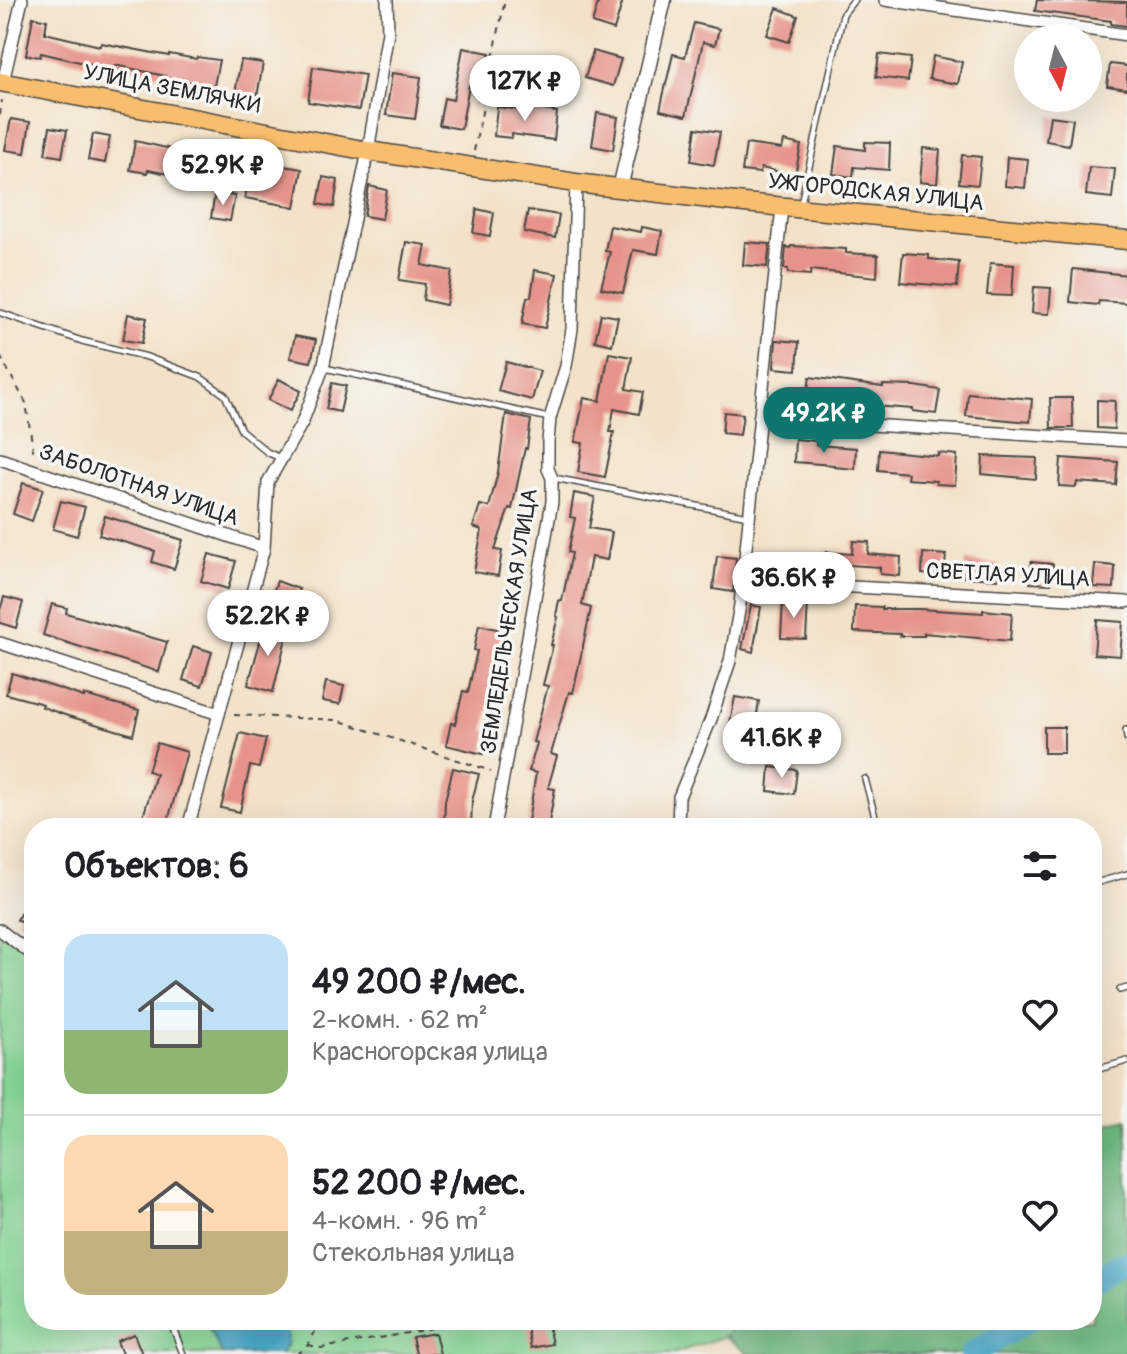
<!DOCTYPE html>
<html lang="ru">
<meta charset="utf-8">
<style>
:root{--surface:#fff;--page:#f2f2f2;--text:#202124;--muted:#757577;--line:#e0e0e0;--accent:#0f766e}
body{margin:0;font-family:Pangolin,sans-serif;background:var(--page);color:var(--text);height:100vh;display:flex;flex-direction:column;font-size:30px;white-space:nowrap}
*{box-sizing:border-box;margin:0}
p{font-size:26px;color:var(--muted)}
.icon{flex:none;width:44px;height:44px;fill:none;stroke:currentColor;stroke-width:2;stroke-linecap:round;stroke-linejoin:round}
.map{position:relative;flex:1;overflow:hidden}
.side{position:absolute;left:24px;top:818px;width:1078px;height:512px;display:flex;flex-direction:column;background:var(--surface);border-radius:32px;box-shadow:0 8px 32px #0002}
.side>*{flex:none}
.needle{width:52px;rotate:173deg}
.controls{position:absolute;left:1014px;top:24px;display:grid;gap:16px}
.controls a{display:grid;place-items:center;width:88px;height:88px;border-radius:50%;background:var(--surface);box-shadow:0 8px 32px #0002;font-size:40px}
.price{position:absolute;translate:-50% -68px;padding:0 18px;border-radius:28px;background:#fff;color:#222;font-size:26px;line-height:52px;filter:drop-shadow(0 2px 4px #0008)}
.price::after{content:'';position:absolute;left:50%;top:48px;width:24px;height:18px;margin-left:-12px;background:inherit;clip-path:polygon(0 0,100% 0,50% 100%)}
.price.active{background:var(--accent);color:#fff}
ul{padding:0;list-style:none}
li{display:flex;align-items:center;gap:24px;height:200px;padding:0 40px}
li+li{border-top:2px solid var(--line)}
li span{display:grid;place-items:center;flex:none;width:224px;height:160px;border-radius:24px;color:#555}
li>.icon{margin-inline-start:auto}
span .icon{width:96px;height:96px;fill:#fffc;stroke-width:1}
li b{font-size:34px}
h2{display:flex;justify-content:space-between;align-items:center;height:96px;padding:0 40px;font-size:34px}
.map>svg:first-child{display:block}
</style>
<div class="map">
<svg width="1127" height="1354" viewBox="0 0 1127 1354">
<rect width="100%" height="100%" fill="#f6f6f2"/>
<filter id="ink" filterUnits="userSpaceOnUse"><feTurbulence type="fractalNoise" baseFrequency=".0125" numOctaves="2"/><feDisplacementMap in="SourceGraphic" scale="16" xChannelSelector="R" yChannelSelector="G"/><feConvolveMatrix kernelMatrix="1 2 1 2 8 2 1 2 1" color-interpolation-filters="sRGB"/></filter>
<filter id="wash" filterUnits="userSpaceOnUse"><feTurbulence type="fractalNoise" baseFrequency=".006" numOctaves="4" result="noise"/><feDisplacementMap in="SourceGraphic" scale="32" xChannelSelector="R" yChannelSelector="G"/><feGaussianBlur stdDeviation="1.8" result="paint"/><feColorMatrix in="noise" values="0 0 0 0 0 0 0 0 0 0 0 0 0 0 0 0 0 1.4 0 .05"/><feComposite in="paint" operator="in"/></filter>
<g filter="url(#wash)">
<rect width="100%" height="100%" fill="#f3e2c9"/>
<g fill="#87d797" stroke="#598161" stroke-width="2">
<polygon points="0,926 34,944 34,1320 207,1320 208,1326 222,1354 0,1354"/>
<polygon points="288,1320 737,1320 725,1336 672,1354 280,1354 286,1346"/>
</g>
<polygon fill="#6db880" stroke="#4c7256" stroke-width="2" points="1127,1119 1127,1354 748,1354 725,1336 737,1320 1092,1320 1092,1127"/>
<polygon fill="#49a7c7" stroke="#3a6979" stroke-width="2" points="207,1320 288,1320 286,1346 280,1354 222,1354 208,1326"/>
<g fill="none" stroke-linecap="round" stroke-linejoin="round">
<g stroke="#49a7c7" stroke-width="24">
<polyline points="1092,1282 1120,1265 1127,1263"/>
<polyline points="972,1354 1028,1320"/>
</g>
</g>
<g id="blocks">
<g fill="#e6948b">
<polygon points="599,0 623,0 614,30 592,23"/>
<polygon points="1037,0 1127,2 1127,26 1111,24 1111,21 1035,11"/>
<polygon points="777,8 798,16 789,42 767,35"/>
<polygon points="33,17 47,20 45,33 100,46 101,43 169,56 169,54 196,59 197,57 219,60 214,86 164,78 165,76 115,65 114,71 96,68 97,66 41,53 40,57 26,55"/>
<polygon points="694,23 719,29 715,45 703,42 686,116 660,110 673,54 685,57"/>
<polygon points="463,48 490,53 483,88 469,85 461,129 439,125 444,98 453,100"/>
<polygon points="593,51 621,59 613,86 585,78"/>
<polygon points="879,54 911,58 908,81 876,77"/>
<polygon points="933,56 962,62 958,84 929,79"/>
<polygon points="241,60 263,63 257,97 235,93"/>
<polygon points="1110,64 1127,66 1127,89 1107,86"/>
<polygon points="313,67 365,75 359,110 308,102"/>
<polygon points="392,73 421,77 415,119 386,115"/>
<polygon points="497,107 532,111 532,108 557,112 554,140 512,134 511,138 494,136"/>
<polygon points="597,113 618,117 613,150 592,146"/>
<polygon points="1050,116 1073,119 1069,145 1046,141"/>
<polygon points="11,119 30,122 25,153 5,150"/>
<polygon points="50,127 67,130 62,157 45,154"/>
<polygon points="696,128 720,132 714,165 691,161"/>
<polygon points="93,134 110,137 105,163 88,160"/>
<polygon points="135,141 176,150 176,152 210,158 205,185 183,182 184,177 148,170 147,173 130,170"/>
<polygon points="784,141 801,145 795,175 761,168 760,173 742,171 746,144 782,149"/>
<polygon points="865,142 890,143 889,170 854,167 853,177 833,174 837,146 865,150"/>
<polygon points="923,148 940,150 937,184 920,182"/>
<polygon points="962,155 981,157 978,185 959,183"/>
<polygon points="1007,157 1028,159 1025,188 1005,186"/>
<polygon points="251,166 282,172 283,166 302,169 295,207 245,198"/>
<polygon points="1089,167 1115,169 1112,198 1086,195"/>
<polygon points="323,177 338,180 334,207 318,204"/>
<polygon points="369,186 387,190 382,219 364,216"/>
<polygon points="215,192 235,196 230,221 211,218"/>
<polygon points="477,209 494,213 490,236 473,233"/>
<polygon points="528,210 559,215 555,238 524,232"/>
<polygon points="610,226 641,232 642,227 662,231 658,254 633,250 623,293 601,288 610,252 605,251"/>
<polygon points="406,242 426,245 422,265 452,271 446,305 423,300 425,284 399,280"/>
<polygon points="745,242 770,244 767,267 743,265"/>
<polygon points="791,246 846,249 846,253 878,255 877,277 811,270 810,275 788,273 788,269 784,269 786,247 790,248"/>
<polygon points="903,253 929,255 929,259 959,262 957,287 900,282"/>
<polygon points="990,263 1014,265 1012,296 987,295"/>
<polygon points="1073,269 1127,275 1127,303 1099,301 1098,305 1070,302"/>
<polygon points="535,270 557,274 545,328 522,324 527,297 531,297"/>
<polygon points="1034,287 1051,288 1049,314 1032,313"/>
<polygon points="128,314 147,318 142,343 123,340"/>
<polygon points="601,314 618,317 612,345 595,341"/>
<polygon points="295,336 316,340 311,362 290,358"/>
<polygon points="776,340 799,342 797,370 774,368"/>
<polygon points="609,353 632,357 626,389 643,392 639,414 614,409 610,432 614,432 605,477 578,472 583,443 575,442 584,398 600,401"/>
<polygon points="506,362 540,371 532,400 498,391"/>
<polygon points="810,377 883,387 883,385 915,386 940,390 936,414 913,411 913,409 806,401"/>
<polygon points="279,379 301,391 290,411 268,400"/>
<polygon points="332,383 346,386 340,412 326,409"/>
<polygon points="968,393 1032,399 1030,422 966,416"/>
<polygon points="1050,398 1072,398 1073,428 1051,428"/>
<polygon points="1097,400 1115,401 1114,429 1097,428"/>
<polygon points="724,412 743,414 740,435 722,433"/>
<polygon points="506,414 531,420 527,449 525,448 512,509 509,508 495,550 502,551 498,576 474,572 482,530 473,527 480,505 489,507 498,472"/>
<polygon points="795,439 816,441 816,445 856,448 855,469 834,467 834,465 794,462"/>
<polygon points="879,450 938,456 938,453 957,455 955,485 936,484 936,481 907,479 908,473 878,470"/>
<polygon points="983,456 1037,458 1036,479 982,474"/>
<polygon points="1061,458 1118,462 1116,485 1077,482 1076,487 1059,486"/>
<polygon points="23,483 43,489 32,521 13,514"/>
<polygon points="574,493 595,497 589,528 612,532 607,560 591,557 582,605 591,608 573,693 569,692 551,754 557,756 548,788 555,789 548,828 527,828 536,773 529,771 537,743 533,742 548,686 543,685 553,645 551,645 558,617 556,616 559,600 562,601 572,553 568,552 575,518 570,517"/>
<polygon points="61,501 85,507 77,536 53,529"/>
<polygon points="105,516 183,540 174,569 152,562 155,551 99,535"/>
<polygon points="853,541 869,542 868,554 901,557 900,576 880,574 880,567 849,565 849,572 824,570 826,552 852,554"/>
<polygon points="923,553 946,555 944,576 922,574"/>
<polygon points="209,554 236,561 228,589 201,581"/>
<polygon points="717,556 736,558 733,592 713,589"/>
<polygon points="966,561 999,564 998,579 964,577"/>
<polygon points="1031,562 1053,564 1051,584 1030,583"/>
<polygon points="1095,564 1115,566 1114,588 1093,587"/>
<polygon points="277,581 299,589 293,606 271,599"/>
<polygon points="4,597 23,602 16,628 0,623 0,610"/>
<polygon points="783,600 808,602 806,639 781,638"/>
<polygon points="52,604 67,608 66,613 167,642 159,672 43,635"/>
<polygon points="751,605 761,607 753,652 742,649"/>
<polygon points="855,606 882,607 882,609 919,609 983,613 983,610 1012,613 1010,641 924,633 924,636 900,636 900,634 854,632"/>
<polygon points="1097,620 1123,622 1120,656 1094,654"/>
<polygon points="265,624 288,630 273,692 248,685"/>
<polygon points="479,625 505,631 484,731 488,731 483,754 446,745 451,723 455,724 463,691 468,692 477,651 474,650"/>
<polygon points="193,646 212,652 202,686 183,680"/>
<polygon points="12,673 84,697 84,695 139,710 133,735 68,716 42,707 43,704 6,694"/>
<polygon points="326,682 344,686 340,704 322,701"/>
<polygon points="735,697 759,701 754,733 729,728"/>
<rect x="1044" y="727" width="20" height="26"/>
<polygon points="240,733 266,739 259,768 250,766 240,812 221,808"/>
<polygon points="157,743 187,752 166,828 142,820 156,774 148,771"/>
<polygon points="770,767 797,770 794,794 768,791"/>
<polygon points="453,768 479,774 472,801 471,828 444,828 445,801"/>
<polygon points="34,885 34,928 17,920"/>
<polygon points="533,1320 547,1320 552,1344 531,1348 526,1321"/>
<polygon points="435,1333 440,1354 416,1354 412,1337"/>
<polygon points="134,1334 142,1354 122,1354 117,1341"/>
</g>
</g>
</g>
<g filter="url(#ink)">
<use href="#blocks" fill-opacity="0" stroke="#494643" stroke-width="2"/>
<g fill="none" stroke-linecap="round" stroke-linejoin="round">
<defs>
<g id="service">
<polyline points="801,203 843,14 854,0"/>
<polyline points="1,313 82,341 147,357 200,377 225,395 241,430 267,452 280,458"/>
<polyline points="325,368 549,418"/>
<polyline points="554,478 748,516"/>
<polyline points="1126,730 1127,738"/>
<polyline points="865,779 878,828"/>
<polyline points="1092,884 1127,874"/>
<polyline points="1120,990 1127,988"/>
<polyline points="1092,1071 1127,1061"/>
<polyline points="170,1320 183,1354"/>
</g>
<g id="minor">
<polyline points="885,0 1127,35"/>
<polyline points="3,82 22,0"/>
<polyline points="759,418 1127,441"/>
<polyline points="0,459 264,548"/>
<polyline points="743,581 1127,602"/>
<polyline points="0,643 219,714"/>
<polyline points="188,828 264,548 268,482 302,423 323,368 368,151 388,32 387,0"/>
<polyline points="494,828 552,502 552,478 548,469 548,442 550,418 566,366 572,329 576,183"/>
<polyline points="678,828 679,797 711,719 730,661 740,605 782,207"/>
<polyline points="0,930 34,956"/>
</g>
<polyline id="tertiary" points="620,188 664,0"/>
<polyline id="primary" points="0,82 368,151 576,183 744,203 1127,240"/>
</defs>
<use href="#service" stroke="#494643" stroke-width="8"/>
<use href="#minor" stroke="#494643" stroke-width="14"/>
<use href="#tertiary" stroke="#494643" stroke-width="17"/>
<use href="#primary" stroke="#494643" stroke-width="21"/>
<g stroke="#494643" stroke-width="2" stroke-dasharray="6 6" stroke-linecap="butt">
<polyline points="0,115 2,100"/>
<polyline points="474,151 505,0"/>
<polyline points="0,356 26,403 34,456"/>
<polyline points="234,715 337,720 491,771"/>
<polyline points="308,1345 321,1348 419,1331 468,1320"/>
<polyline points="297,1354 308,1345 321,1320"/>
</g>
<use href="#service" stroke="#fff" stroke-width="5"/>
<use href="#minor" stroke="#fff" stroke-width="11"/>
<use href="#tertiary" stroke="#fff" stroke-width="14"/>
<use href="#primary" stroke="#f9be6d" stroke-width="18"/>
</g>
</g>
<g text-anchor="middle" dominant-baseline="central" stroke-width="7" stroke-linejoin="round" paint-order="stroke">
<g font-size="22" fill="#2b2b2b" stroke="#f6f6f2">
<text transform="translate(172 89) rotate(11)">УЛИЦА ЗЕМЛЯЧКИ</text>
<text transform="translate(876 192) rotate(6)">УЖГОРОДСКАЯ УЛИЦА</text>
<text transform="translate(139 485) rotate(19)">ЗАБОЛОТНАЯ УЛИЦА</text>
<text transform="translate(1008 575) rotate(3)">СВЕТЛАЯ УЛИЦА</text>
<text transform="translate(509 621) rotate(-81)">ЗЕМЛЕДЕЛЬЧЕСКАЯ УЛИЦА</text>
</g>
</g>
</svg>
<div class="controls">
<a><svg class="needle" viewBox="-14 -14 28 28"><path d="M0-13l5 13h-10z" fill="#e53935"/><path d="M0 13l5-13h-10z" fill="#757577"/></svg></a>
</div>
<b class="price" style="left:525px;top:123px">127K ₽</b>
<b class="price" style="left:223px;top:207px">52.9K ₽</b>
<b class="price active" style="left:824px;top:455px">49.2K ₽</b>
<b class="price" style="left:794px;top:620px">36.6K ₽</b>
<b class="price" style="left:268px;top:658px">52.2K ₽</b>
<b class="price" style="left:782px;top:780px">41.6K ₽</b>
<section class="side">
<h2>Объектов: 6<svg class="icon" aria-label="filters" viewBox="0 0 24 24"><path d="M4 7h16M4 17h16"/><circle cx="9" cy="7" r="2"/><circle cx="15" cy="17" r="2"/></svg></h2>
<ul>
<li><span style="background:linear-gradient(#bfe0f5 60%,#8fb573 0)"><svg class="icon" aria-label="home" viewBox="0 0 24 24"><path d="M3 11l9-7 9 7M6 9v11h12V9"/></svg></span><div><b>49 200 ₽/мес.</b><p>2-комн. · 62 m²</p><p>Красногорская улица</p></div><svg class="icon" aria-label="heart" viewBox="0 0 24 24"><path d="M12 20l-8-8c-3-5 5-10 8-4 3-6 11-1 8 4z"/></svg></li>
<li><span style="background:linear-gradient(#ffd9b3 60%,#c2b280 0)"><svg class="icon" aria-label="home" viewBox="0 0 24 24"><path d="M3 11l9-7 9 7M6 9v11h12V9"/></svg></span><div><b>52 200 ₽/мес.</b><p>4-комн. · 96 m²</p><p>Стекольная улица</p></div><svg class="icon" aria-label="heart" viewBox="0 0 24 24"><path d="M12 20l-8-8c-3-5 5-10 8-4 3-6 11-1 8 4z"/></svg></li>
</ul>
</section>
</div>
